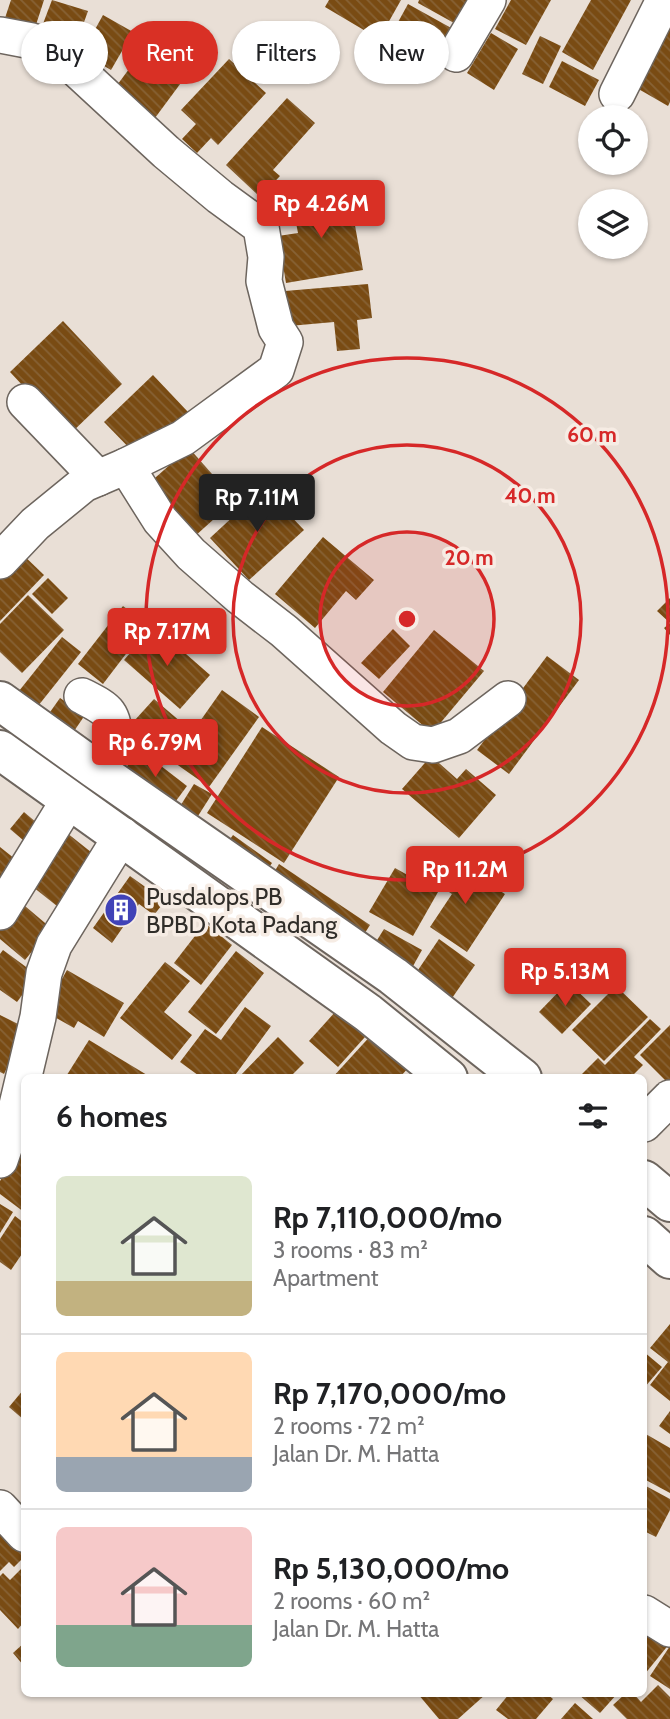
<!DOCTYPE html>
<meta charset="utf-8">
<style>
:root{--surface:#fff;--page:#f2f2f2;--text:#202124;--muted:#757577;--line:#e0e0e0;--accent:#d93025}
body{margin:0;font-family:Cabin,sans-serif;background:var(--page);color:var(--text);height:100vh;display:flex;flex-direction:column;font-size:26px;white-space:nowrap}
*{box-sizing:border-box;margin:0}
p{font-size:23px;color:var(--muted)}
.icon{flex:none;width:38px;height:38px;fill:none;stroke:currentColor;stroke-width:2;stroke-linecap:round;stroke-linejoin:round}
.map{position:relative;flex:1;overflow:hidden}
.drawer{position:absolute;left:21px;top:1074px;width:626px;height:623px;display:flex;flex-direction:column;background:var(--surface);border-radius:10px;box-shadow:0 2px 5px #0004}
.drawer>*{flex:none}
.top-card{position:absolute;left:21px;top:21px;width:628px;height:63px;display:flex;gap:14px}
.fabs{position:absolute;left:578px;top:105px;display:grid;gap:14px}
.fabs a{display:grid;place-items:center;width:70px;height:70px;border-radius:50%;background:var(--surface);box-shadow:0 2px 5px #0004;font-size:35px}
.price{position:absolute;translate:-50% -60px;padding:0 16px;border-radius:7px;background:var(--accent);color:#fff;font-size:23px;line-height:46px;filter:drop-shadow(0 2px 4px #0008)}
.price::after{content:'';position:absolute;left:50%;top:42px;width:21px;height:16px;margin-left:-10px;background:inherit;clip-path:polygon(0 0,100% 0,50% 100%)}
.price.selected{background:#222;color:#fff}
ul{padding:0;list-style:none}
li{display:flex;align-items:center;gap:21px;height:175px;padding:0 35px}
li+li{border-top:2px solid var(--line)}
li span{display:grid;place-items:center;flex:none;width:196px;height:140px;border-radius:10px;color:#555}
li>.icon{margin-inline-start:auto}
span .icon{width:84px;height:84px;fill:#fffc;stroke-width:1}
li b{font-size:30px}
h2{display:flex;justify-content:space-between;align-items:center;height:84px;padding:0 35px;font-size:30px}
.pill{padding:0 24px;border-radius:32px;background:var(--surface);box-shadow:0 2px 5px #0004;font-size:24px;line-height:63px}
.pill.selected{background:var(--accent);color:#fff}
.map>svg:first-child{display:block}
</style>
<div class="map">
<svg width="670" height="1719" viewBox="0 0 670 1719">
<defs>
<pattern id="building-back-hatch" width="6" height="6" patternUnits="userSpaceOnUse" patternTransform="scale(1.75)"><rect width="6" height="6" fill="#794b13"/><path d="M-1 5l2 2M0 0l6 6M5-1l2 2" fill="none" stroke="#876235"/></pattern>
</defs>
<rect width="100%" height="100%" fill="#e9dfd6"/>
<g fill="url(#building-back-hatch)">
<polygon points="11,0 44,0 33,34 3,24"/>
<polygon points="52,0 88,11 74,50 38,37"/>
<polygon points="329,0 401,0 379,39 325,7"/>
<polygon points="419,0 468,0 463,28 418,3"/>
<polygon points="511,0 551,0 526,45 495,29"/>
<polygon points="591,0 631,0 593,70 562,52"/>
<polygon points="408,4 462,34 440,74 386,44"/>
<polygon points="103,15 133,32 111,70 82,53"/>
<polygon points="670,27 670,102 668,106 635,87"/>
<polygon points="491,33 518,49 494,90 467,73"/>
<polygon points="540,36 561,46 543,84 522,74"/>
<polygon points="149,42 189,72 152,122 112,92"/>
<polygon points="229,59 266,93 218,145 211,138 197,153 182,139 196,124 181,110"/>
<polygon points="562,61 599,80 585,106 549,87"/>
<polygon points="287,98 315,123 273,170 280,176 260,197 226,165"/>
<polygon points="349,192 363,270 286,283 278,236 298,233 292,202"/>
<polygon points="368,284 372,318 357,320 360,349 337,351 334,322 289,326 285,291"/>
<polygon points="63,321 122,384 69,435 10,372"/>
<polygon points="153,375 188,412 139,458 104,422"/>
<polygon points="189,448 235,500 194,537 147,485"/>
<polygon points="264,488 304,530 249,580 210,538"/>
<polygon points="323,537 374,580 356,600 346,591 315,628 275,594"/>
<polygon points="18,550 44,575 0,621 0,569"/>
<polygon points="48,578 68,598 52,614 32,594"/>
<polygon points="28,595 64,630 22,673 0,652 0,624"/>
<polygon points="670,598 670,635 664,628 670,623 657,611"/>
<polygon points="123,606 148,625 103,684 78,664"/>
<polygon points="154,626 210,675 180,709 124,660"/>
<polygon points="393,629 410,646 379,679 361,663"/>
<polygon points="434,630 484,671 432,733 383,692"/>
<polygon points="62,637 81,652 38,706 19,691"/>
<polygon points="547,656 579,680 509,774 477,750"/>
<polygon points="222,690 259,717 209,787 172,761"/>
<polygon points="60,698 85,715 68,740 43,722"/>
<polygon points="154,699 188,728 160,760 125,731"/>
<polygon points="262,727 339,777 284,863 207,813"/>
<polygon points="139,749 187,786 170,809 123,772"/>
<polygon points="431,756 457,779 466,769 496,795 459,838 402,789"/>
<polygon points="194,784 212,794 191,827 174,816"/>
<polygon points="24,812 44,829 30,846 10,829"/>
<polygon points="67,833 101,860 62,910 28,883"/>
<polygon points="233,835 272,863 263,876 223,849"/>
<polygon points="0,847 20,863 0,887"/>
<polygon points="452,860 505,894 467,952 430,927 452,894 437,884"/>
<polygon points="279,864 370,925 361,939 270,879"/>
<polygon points="395,868 438,892 413,936 369,912"/>
<polygon points="130,876 165,901 154,915 139,904 112,943 93,928"/>
<polygon points="19,901 51,928 25,960 0,939 0,923"/>
<polygon points="205,923 232,945 201,985 174,963"/>
<polygon points="384,929 422,950 408,975 369,953"/>
<polygon points="439,939 475,965 450,1001 414,976"/>
<polygon points="3,950 37,975 17,1002 0,990 0,954"/>
<polygon points="236,951 264,973 216,1034 188,1012"/>
<polygon points="165,962 190,981 164,1012 192,1035 172,1060 120,1018"/>
<polygon points="67,970 124,1003 104,1037 78,1021 74,1028 44,1011"/>
<polygon points="568,982 591,1004 562,1034 539,1012"/>
<polygon points="616,986 648,1017 604,1061 572,1030"/>
<polygon points="245,1007 271,1026 233,1078 202,1078 180,1062 205,1029 221,1040"/>
<polygon points="336,1011 365,1037 338,1067 309,1041"/>
<polygon points="0,1015 26,1028 4,1074 0,1072"/>
<polygon points="650,1019 661,1029 634,1057 643,1065 630,1078 578,1078 598,1058 605,1065"/>
<polygon points="670,1025 670,1085 640,1055"/>
<polygon points="374,1032 411,1065 399,1078 332,1078"/>
<polygon points="278,1037 304,1063 289,1078 238,1078"/>
<polygon points="89,1040 152,1078 65,1078"/>
<polygon points="24,1145 24,1212 0,1194 0,1181"/>
<polygon points="0,1204 13,1212 0,1233"/>
<polygon points="15,1216 24,1223 24,1251 11,1270 0,1262 0,1239"/>
<polygon points="670,1324 670,1401 650,1385 668,1362 650,1348"/>
<polygon points="644,1352 662,1367 644,1388"/>
<polygon points="24,1389 24,1420 9,1407"/>
<polygon points="670,1411 670,1434 659,1426"/>
<polygon points="644,1433 670,1448 670,1493 644,1479"/>
<polygon points="644,1485 670,1499 670,1510 656,1537 644,1531"/>
<polygon points="0,1515 24,1541 24,1557 14,1567 9,1562 0,1571"/>
<polygon points="24,1566 24,1622 18,1629 0,1610 0,1576 3,1573 10,1580"/>
<polygon points="644,1619 670,1643 644,1675"/>
<polygon points="24,1643 24,1666 13,1653"/>
<polygon points="670,1646 670,1689 650,1676"/>
<polygon points="658,1685 670,1697 670,1719 627,1719 613,1705 625,1694 634,1694 641,1702"/>
<polygon points="418,1694 486,1694 458,1719 439,1719"/>
<polygon points="509,1694 547,1694 553,1699 536,1719 508,1719 496,1710"/>
<polygon points="578,1694 617,1694 600,1713"/>
<polygon points="575,1703 593,1719 561,1719"/>
</g>
<g fill="none" stroke-linecap="round" stroke-linejoin="round">
<defs>
<g id="minor">
<polyline points="0,35 32,41 74,67 166,152 220,197 261,227 266,257 264,281 276,328 285,342 276,370 183,438 126,466"/>
<polyline points="456,54 488,0"/>
<polyline points="617,94 664,0"/>
<polyline points="25,402 98,478"/>
<polyline points="0,561 35,524 84,484 126,466 160,520 191,554 240,597 284,631 393,728 413,742 433,745 459,736 508,699"/>
<path d="M82,696C109,710 113,711 115,742L95,769"/>
<polyline points="0,912 69,800"/>
<polyline points="644,1124 670,1098"/>
<polyline points="0,1160 13,1122 38,1017 44,973 54,945 122,835"/>
<polyline points="0,1508 24,1534"/>
<polyline points="644,1613 670,1629"/>
</g>
<g id="major">
<polyline points="0,701 95,769 393,976 522,1078"/>
<polyline points="0,750 368,1013 448,1078"/>
<polyline points="644,1180 670,1202"/>
<polyline points="644,1236 670,1259"/>
</g>
</defs>
<use href="#minor" stroke="#6d655e" stroke-width="38"/>
<use href="#major" stroke="#6d655e" stroke-width="42"/>
<use href="#minor" stroke="#fff" stroke-width="35"/>
<use href="#major" stroke="#fff" stroke-width="38"/>
</g>
<circle cx="407" cy="619" r="87" fill="#d62828" fill-opacity=".12"/>
<g fill="none" stroke="#d62828" stroke-width="3.5">
<circle cx="407" cy="619" r="87"/>
<circle cx="407" cy="619" r="174"/>
<circle cx="407" cy="619" r="261"/>
</g>
<defs>
<symbol id="building-disc" viewBox="-11 -11 22 22"><circle r="9.5" fill="#4042b7" stroke="#f6ece4"/><path d="M-4-6H4V6H1V3H-1V6H-4ZM-2.5-4.3h1.7v1.8h-1.7ZM.8-4.3h1.7v1.8H.8ZM-2.5-1h1.7V.8h-1.7ZM.8-1h1.7V.8H.8Z" fill="#fff"/></symbol>
</defs>
<g fill-rule="evenodd">
<use href="#building-disc" x="102" y="891" width="38" height="38"/>
</g>
<g text-anchor="middle" dominant-baseline="central" stroke-width="7" stroke-linejoin="round" paint-order="stroke">
<g font-size="24" fill="#302d29" stroke="#f6ece4" text-anchor="start">
<text x="146" y="896">Pusdalops PB<tspan x="146" dy="28">BPBD Kota Padang</tspan></text>
</g>
</g>
<circle cx="407" cy="619" r="10" fill="#d62828" stroke="#f6ece4" stroke-width="3.5"/>
<g font-size="21" text-anchor="middle" font-weight="bold" fill="#d62828" stroke="#f6ece4" stroke-width="7" stroke-linejoin="round" paint-order="stroke">
<text x="592" y="442">60 m</text>
<text x="530" y="503">40 m</text>
<text x="469" y="565">20 m</text>
</g>
</svg>
<div class="fabs">
<a><svg class="icon" aria-label="locate" viewBox="0 0 24 24"><circle cx="12" cy="12" r="6"/><path d="M12 2v4M12 18v4M2 12h4M18 12h4"/></svg></a>
<a><svg class="icon" aria-label="layers" viewBox="0 0 24 24"><path d="M12 4l9 5-9 5-9-5zM3 14l9 5 9-5"/></svg></a>
</div>
<b class="price" style="left:321px;top:240px">Rp 4.26M</b>
<b class="price selected" style="left:257px;top:534px">Rp 7.11M</b>
<b class="price" style="left:167px;top:668px">Rp 7.17M</b>
<b class="price" style="left:155px;top:779px">Rp 6.79M</b>
<b class="price" style="left:465px;top:906px">Rp 11.2M</b>
<b class="price" style="left:565px;top:1008px">Rp 5.13M</b>
<div class="top-card">
<a class="pill">Buy</a>
<a class="pill selected">Rent</a>
<a class="pill">Filters</a>
<a class="pill">New</a>
</div>
<section class="drawer">
<h2>6 homes<svg class="icon" aria-label="filters" viewBox="0 0 24 24"><path d="M4 7h16M4 17h16"/><circle cx="9" cy="7" r="2"/><circle cx="15" cy="17" r="2"/></svg></h2>
<ul>
<li><span style="background:linear-gradient(#dfe7d0 75%,#c2b280 0)"><svg class="icon" aria-label="home" viewBox="0 0 24 24"><path d="M3 11l9-7 9 7M6 9v11h12V9"/></svg></span><div><b>Rp 7,110,000/mo</b><p>3 rooms · 83 m²</p><p>Apartment</p></div></li>
<li><span style="background:linear-gradient(#ffd9b3 75%,#9aa5b1 0)"><svg class="icon" aria-label="home" viewBox="0 0 24 24"><path d="M3 11l9-7 9 7M6 9v11h12V9"/></svg></span><div><b>Rp 7,170,000/mo</b><p>2 rooms · 72 m²</p><p>Jalan Dr. M. Hatta</p></div></li>
<li><span style="background:linear-gradient(#f6c9c9 70%,#7fa58c 0)"><svg class="icon" aria-label="home" viewBox="0 0 24 24"><path d="M3 11l9-7 9 7M6 9v11h12V9"/></svg></span><div><b>Rp 5,130,000/mo</b><p>2 rooms · 60 m²</p><p>Jalan Dr. M. Hatta</p></div></li>
</ul>
</section>
</div>
